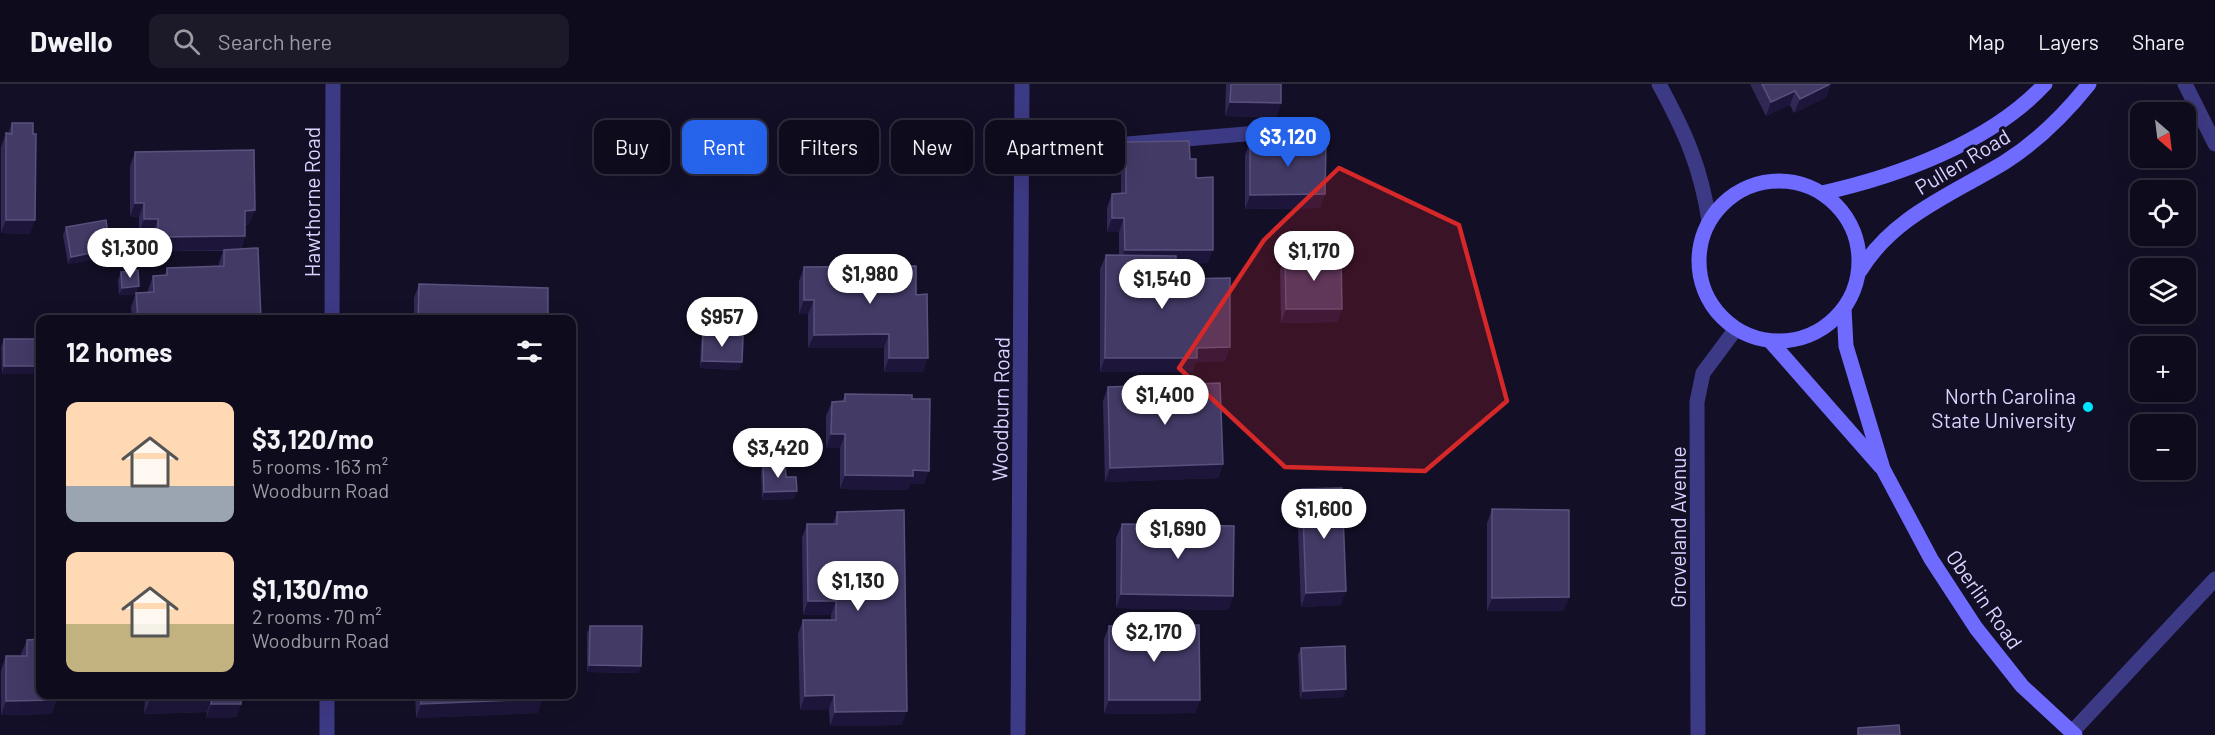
<!DOCTYPE html>
<meta charset="utf-8">
<style>
:root{--surface:#0e0b1c;--page:#1c1929;--text:#f1f3f6;--muted:#9b9ba3;--line:#2e2b3b;--accent:#2563eb}
body{margin:0;font-family:Barlow,sans-serif;background:var(--page);color:var(--text);height:100vh;display:flex;flex-direction:column;font-size:22px;white-space:nowrap}
*{box-sizing:border-box;margin:0}
p{font-size:20px;color:var(--muted)}
.icon{flex:none;width:33px;height:33px;fill:none;stroke:currentColor;stroke-width:2;stroke-linecap:round;stroke-linejoin:round}
.map{position:relative;flex:1;overflow:hidden}
.panel{position:absolute;left:36px;top:231px;width:540px;height:384px;display:flex;flex-direction:column;background:var(--surface);border-radius:12px;box-shadow:0 6px 24px #0002,0 0 0 2px var(--line)}
.panel>*{flex:none}
.guide{position:absolute;left:594px;top:36px;width:570px;height:54px;display:flex;gap:12px}
.needle{width:39px;rotate:152deg}
.fabs{position:absolute;left:2130px;top:18px;display:grid;gap:12px}
.fabs a{display:grid;place-items:center;width:66px;height:66px;border-radius:12px;background:var(--surface);box-shadow:0 6px 24px #0002,0 0 0 2px var(--line);font-size:30px}
.price{position:absolute;translate:-50% -51px;padding:0 14px;border-radius:21px;background:#fff;color:#222;font-size:20px;line-height:39px;filter:drop-shadow(0 2px 3px #0008)}
.price::after{content:'';position:absolute;left:50%;top:36px;width:18px;height:14px;margin-left:-9px;background:inherit;clip-path:polygon(0 0,100% 0,50% 100%)}
.price.selected{background:var(--accent);color:#fff}
ul{padding:0;list-style:none}
li{display:flex;align-items:center;gap:18px;height:150px;padding:0 30px}
li span{display:grid;place-items:center;flex:none;width:168px;height:120px;border-radius:12px;color:#555}
li>.icon{margin-inline-start:auto}
span .icon{width:72px;height:72px;fill:#fffc;stroke-width:1}
li b{font-size:26px}
h2{display:flex;justify-content:space-between;align-items:center;height:72px;padding:0 30px;font-size:26px}
.tag{padding:0 21px;border-radius:12px;background:var(--surface);box-shadow:0 6px 24px #0002,0 0 0 2px var(--line);font-size:21px;line-height:54px}
.tag.selected{background:var(--accent);color:#fff}
header{display:flex;align-items:center;gap:36px;box-sizing:border-box;height:84px;padding:0 30px;background:var(--surface);border-bottom:2px solid var(--line)}
header strong{font-size:28px}
nav{display:flex;gap:33px;margin-inline-start:auto;font-size:21px}
.search{width:420px;height:54px;background:var(--page);display:flex;align-items:center;gap:15px;box-sizing:border-box;padding:0 21px;border-radius:12px;color:var(--muted);font-size:22px}
.map>svg:first-child{display:block}
</style>
<header>
<strong>Dwello</strong>
<div class="search"><svg class="icon" aria-label="search" viewBox="0 0 24 24"><circle cx="10" cy="10" r="6"/><path d="M15 15l6 6"/></svg>Search here</div>
<nav><a>Map</a><a>Layers</a><a>Share</a></nav>
</header>
<div class="map">
<svg width="2215" height="651" viewBox="0 0 2215 651">
<rect width="100%" height="100%" fill="#130f26"/>
<g fill="none" stroke-linecap="round" stroke-linejoin="round">
<g stroke="#3d3a85" stroke-width="15">
<polyline points="1021,69 1304,45"/>
<polyline points="2072,648 2215,495"/>
</g>
<g stroke="#3d3a85" stroke-width="15">
<polyline points="2185,0 2215,60"/>
<polyline points="332,236 333,0"/>
<polyline points="327,651 327,610"/>
<polyline points="1018,651 1022,0"/>
<polyline points="1698,651 1697,318 1703,289 1735,246"/>
</g>
<path stroke="#3d3a85" stroke-width="15" d="M1659,0C1685,48 1701,83 1709,137"/>
<g stroke="#6f6bff" stroke-width="15">
<circle cx="1779" cy="177" r="80"/>
<path d="M1822,109C1899,92 1991,58 2045,0"/>
<path d="M1860,187C1893,132 1953,110 2005,78C2038,57 2065,30 2089,0"/>
<polyline points="1844,225 1846,262 1883,385 1931,475 1976,544 2022,602 2075,651"/>
<polyline points="1771,258 1881,383"/>
</g>
</g>
<g fill="#312854">
<polygon points="1226,0 1281,0 1281,19 1276,33 1225,32"/>
<polygon points="1750,0 1831,0 1826,13 1794,29 1790,21 1766,32"/>
<polygon points="12,39 30,150 1,149 1,63 6,49 8,50"/>
<polygon points="1126,58 1190,75 1196,94 1208,179 1176,180 1176,195 1230,263 1225,277 1196,278 1192,288 1100,288 1100,185 1106,171 1119,171 1119,148 1107,148 1107,124 1112,110 1121,109 1121,72"/>
<polygon points="1250,58 1325,110 1320,124 1245,125 1245,71"/>
<polygon points="135,68 255,126 249,140 245,141 245,152 241,165 261,236 132,236 131,223 136,209 148,208 148,206 153,192 165,191 167,184 219,183 219,179 223,167 153,167 153,149 139,149 139,133 130,132 130,82"/>
<polygon points="66,143 110,165 108,173 68,180 63,151"/>
<polygon points="1285,172 1342,225 1337,238 1281,239 1280,186"/>
<polygon points="804,183 916,211 923,288 884,288 884,264 808,264 808,230 799,230 799,197"/>
<polygon points="121,188 139,202 136,210 119,211 118,196"/>
<polygon points="419,200 548,236 414,236 414,214"/>
<polygon points="703,250 739,286 700,284 701,258"/>
<polygon points="4,255 40,255 40,284 38,290 2,290 1,263"/>
<polygon points="1108,303 1223,380 1218,394 1105,398 1103,317"/>
<polygon points="845,310 924,400 910,400 908,406 840,405 840,364 826,364 826,332 832,318 842,318"/>
<polygon points="763,380 786,393 794,415 762,416 761,388"/>
<polygon points="1302,405 1341,521 1301,523 1297,419"/>
<polygon points="1492,425 1569,513 1563,527 1487,527 1487,439"/>
<polygon points="837,428 902,641 830,642 829,625 800,626 798,550 803,536 831,536 831,531 803,531 802,454 807,440 833,440"/>
<polygon points="1122,440 1233,512 1228,526 1116,524 1116,454"/>
<polygon points="590,542 641,582 638,589 587,588 587,549"/>
<polygon points="1109,542 1200,616 1195,629 1104,630 1104,555"/>
<polygon points="27,556 52,630 1,631 1,586 6,572 21,572 21,570"/>
<polygon points="1301,564 1344,613 1300,615 1298,571"/>
<polygon points="105,610 241,610 241,620 236,633 206,634 207,628 144,630 145,615 105,616"/>
<polygon points="415,610 542,610 538,629 416,634"/>
</g>
<g fill="#1d163a">
<polygon points="1831,0 1826,13 1794,29 1800,15"/>
<polygon points="1795,7 1790,21 1766,32 1771,18"/>
<polygon points="1230,18 1281,19 1276,33 1225,32"/>
<polygon points="1325,110 1320,124 1245,125 1250,111"/>
<polygon points="135,119 144,119 139,133 130,132"/>
<polygon points="255,126 249,140 240,141 245,127"/>
<polygon points="1112,134 1124,134 1119,148 1107,148"/>
<polygon points="144,135 158,135 153,149 139,149"/>
<polygon points="6,136 35,136 30,150 1,149"/>
<polygon points="245,152 240,166 153,167 158,153"/>
<polygon points="110,165 108,173 68,180 71,173"/>
<polygon points="1125,166 1213,166 1208,179 1119,180"/>
<polygon points="139,202 136,210 119,211 122,204"/>
<polygon points="804,216 814,216 808,230 799,230"/>
<polygon points="1286,225 1342,225 1337,238 1281,239"/>
<polygon points="889,250 884,264 808,264 814,251"/>
<polygon points="1230,263 1225,277 1196,278 1192,288 1100,288 1105,274 1197,264"/>
<polygon points="889,274 928,274 923,288 884,288"/>
<polygon points="702,277 742,278 739,286 700,284"/>
<polygon points="4,282 40,282 40,284 38,290 2,290"/>
<polygon points="831,350 845,350 840,364 826,364"/>
<polygon points="1223,380 1218,394 1105,398 1110,384"/>
<polygon points="913,386 929,387 924,400 910,400 908,406 840,405 845,391"/>
<polygon points="797,407 794,415 762,416 764,408"/>
<polygon points="1346,507 1341,521 1301,523 1306,509"/>
<polygon points="1121,510 1233,512 1228,526 1116,524"/>
<polygon points="1569,513 1563,527 1487,527 1492,514"/>
<polygon points="808,517 836,517 831,531 803,531"/>
<polygon points="589,581 641,582 638,589 587,588"/>
<polygon points="1346,605 1344,613 1300,615 1303,607"/>
<polygon points="107,610 146,610 145,615 105,616"/>
<polygon points="834,611 829,625 800,626 805,612"/>
<polygon points="212,614 207,628 144,630 150,616"/>
<polygon points="543,615 538,629 416,634 421,620"/>
<polygon points="57,616 52,630 1,631 6,617"/>
<polygon points="1109,616 1200,616 1195,629 1104,630"/>
<polygon points="211,620 241,620 236,633 206,634"/>
<polygon points="907,627 902,641 830,642 835,628"/>
</g>
<g fill="#433a66" stroke="#5a527e" stroke-width="1.5">
<polygon points="1231,0 1281,0 1281,19 1230,18"/>
<polygon points="1762,0 1830,0 1800,15 1795,7 1771,18"/>
<polygon points="12,39 33,39 33,50 36,50 35,136 6,136 6,49 12,50"/>
<polygon points="1189,57 1190,75 1196,75 1196,94 1213,93 1213,166 1125,166 1124,134 1112,134 1112,110 1126,109 1126,58"/>
<polygon points="1250,58 1326,58 1325,110 1250,111"/>
<polygon points="254,66 255,126 245,127 245,152 158,153 158,135 144,135 144,119 135,119 135,68"/>
<polygon points="106,136 110,165 71,173 66,143"/>
<polygon points="258,164 261,236 138,236 136,209 154,208 153,192 167,191 167,184 224,182 224,166"/>
<polygon points="1106,171 1176,172 1176,195 1230,194 1230,263 1197,264 1197,274 1105,274"/>
<polygon points="1341,171 1342,225 1286,225 1285,172"/>
<polygon points="916,182 916,211 927,210 928,274 889,274 889,250 814,251 814,216 804,216 804,183"/>
<polygon points="138,186 139,202 122,204 121,188"/>
<polygon points="419,200 548,204 548,236 418,236"/>
<polygon points="703,250 743,252 742,278 702,277"/>
<rect x="4" y="255" width="36" height="27"/>
<polygon points="1220,299 1223,380 1110,384 1108,303"/>
<polygon points="845,310 912,311 912,315 930,315 929,387 913,386 913,392 845,391 845,350 831,350 832,318 845,317"/>
<polygon points="785,379 786,393 796,393 797,407 764,408 763,380"/>
<polygon points="1342,404 1346,507 1306,509 1302,405"/>
<polygon points="1492,425 1569,426 1569,513 1492,514"/>
<polygon points="904,426 907,627 835,628 834,611 805,612 803,536 836,536 836,517 808,517 807,440 837,440 837,428"/>
<polygon points="1122,440 1234,442 1233,512 1121,510"/>
<polygon points="1199,541 1200,616 1109,616 1109,542"/>
<polygon points="590,542 642,542 641,582 589,581"/>
<polygon points="40,555 40,610 57,610 57,616 6,617 6,572 27,572 27,556"/>
<polygon points="1345,562 1346,605 1303,607 1301,564"/>
<polygon points="150,610 241,610 241,620 211,620 212,614 150,616"/>
<polygon points="421,610 542,610 543,615 421,620"/>
<polygon points="1899,641 1900,651 1858,651 1858,644"/>
</g>
<path fill="#d62828" fill-opacity="0.2" stroke="#d62828" stroke-width="4.5" stroke-linejoin="round" d="M1339,84L1459,141L1507,317L1425,387L1285,383L1179,284L1264,156Z"/>
<circle fill="#00e5ff" stroke="#130f26" stroke-width="2" cx="2088" cy="323" r="6"/>
<g text-anchor="middle" dominant-baseline="central" stroke-width="6" stroke-linejoin="round" paint-order="stroke">
<g font-size="21" fill="#d9d4ff" stroke="#130f26">
<text transform="translate(1962 77) rotate(-31)">Pullen Road</text>
<text transform="translate(311 118) rotate(-90)">Hawthorne Road</text>
<text transform="translate(1000 325) rotate(-89)">Woodburn Road</text>
<text transform="translate(1677 443) rotate(-90)">Groveland Avenue</text>
<text transform="translate(1985 515) rotate(55)">Oberlin Road</text>
</g>
<g font-size="21" fill="#d9d4ff" stroke="#130f26" text-anchor="end">
<text x="2076" y="311">North Carolina<tspan x="2076" dy="24">State University</tspan></text>
</g>
</g>
</svg>
<div class="fabs">
<a><svg class="needle" viewBox="-14 -14 28 28"><path d="M0-13l5 13h-10z" fill="#e53935"/><path d="M0 13l5-13h-10z" fill="#9b9ba3"/></svg></a>
<a><svg class="icon" aria-label="locate" viewBox="0 0 24 24"><circle cx="12" cy="12" r="6"/><path d="M12 2v4M12 18v4M2 12h4M18 12h4"/></svg></a>
<a><svg class="icon" aria-label="layers" viewBox="0 0 24 24"><path d="M12 4l9 5-9 5-9-5zM3 14l9 5 9-5"/></svg></a>
<a>+</a>
<a>−</a>
</div>
<b class="price selected" style="left:1288px;top:84px">$3,120</b>
<b class="price" style="left:130px;top:195px">$1,300</b>
<b class="price" style="left:1314px;top:198px">$1,170</b>
<b class="price" style="left:870px;top:221px">$1,980</b>
<b class="price" style="left:1162px;top:226px">$1,540</b>
<b class="price" style="left:722px;top:264px">$957</b>
<b class="price" style="left:1165px;top:342px">$1,400</b>
<b class="price" style="left:778px;top:395px">$3,420</b>
<b class="price" style="left:1324px;top:456px">$1,600</b>
<b class="price" style="left:1178px;top:476px">$1,690</b>
<b class="price" style="left:858px;top:528px">$1,130</b>
<b class="price" style="left:1154px;top:579px">$2,170</b>
<div class="guide">
<a class="tag">Buy</a>
<a class="tag selected">Rent</a>
<a class="tag">Filters</a>
<a class="tag">New</a>
<a class="tag">Apartment</a>
</div>
<section class="panel">
<h2>12 homes<svg class="icon" aria-label="filters" viewBox="0 0 24 24"><path d="M4 7h16M4 17h16"/><circle cx="9" cy="7" r="2"/><circle cx="15" cy="17" r="2"/></svg></h2>
<ul>
<li><span style="background:linear-gradient(#ffd9b3 70%,#9aa5b1 0)"><svg class="icon" aria-label="home" viewBox="0 0 24 24"><path d="M3 11l9-7 9 7M6 9v11h12V9"/></svg></span><div><b>$3,120/mo</b><p>5 rooms · 163 m²</p><p>Woodburn Road</p></div></li>
<li><span style="background:linear-gradient(#ffd9b3 60%,#c2b280 0)"><svg class="icon" aria-label="home" viewBox="0 0 24 24"><path d="M3 11l9-7 9 7M6 9v11h12V9"/></svg></span><div><b>$1,130/mo</b><p>2 rooms · 70 m²</p><p>Woodburn Road</p></div></li>
</ul>
</section>
</div>
